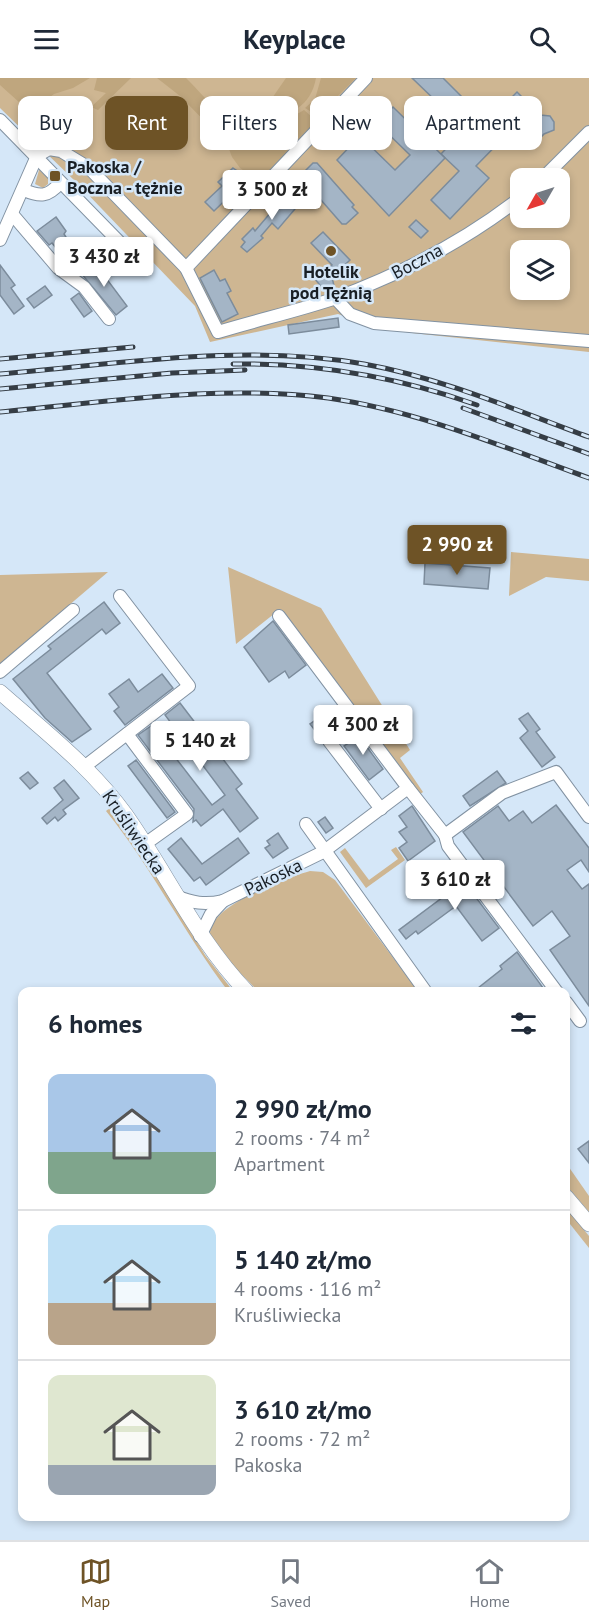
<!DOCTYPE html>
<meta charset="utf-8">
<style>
:root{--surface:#fff;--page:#f6f6f7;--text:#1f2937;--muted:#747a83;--line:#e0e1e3;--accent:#6e5326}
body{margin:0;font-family:"PT Sans",sans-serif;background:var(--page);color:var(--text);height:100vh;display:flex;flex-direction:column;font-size:22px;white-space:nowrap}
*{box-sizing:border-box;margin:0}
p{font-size:20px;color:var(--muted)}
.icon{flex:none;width:33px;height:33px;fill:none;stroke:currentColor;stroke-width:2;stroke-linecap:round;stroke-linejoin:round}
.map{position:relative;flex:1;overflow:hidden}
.details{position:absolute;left:18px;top:909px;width:552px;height:534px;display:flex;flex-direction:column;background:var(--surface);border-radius:12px;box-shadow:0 3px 9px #0003}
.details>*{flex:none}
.guide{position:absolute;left:18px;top:18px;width:554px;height:54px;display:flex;gap:12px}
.needle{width:39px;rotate:231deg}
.buttons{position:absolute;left:510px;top:90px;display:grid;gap:12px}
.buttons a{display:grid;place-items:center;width:60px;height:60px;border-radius:12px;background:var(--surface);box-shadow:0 3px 9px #0003;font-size:30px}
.price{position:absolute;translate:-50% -51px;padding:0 14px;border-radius:6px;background:#fff;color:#222;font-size:20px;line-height:39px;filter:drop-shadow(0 2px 3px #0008)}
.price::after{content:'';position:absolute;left:50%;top:36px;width:18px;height:14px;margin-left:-9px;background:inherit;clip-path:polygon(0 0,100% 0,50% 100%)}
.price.on{background:var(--accent);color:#fff}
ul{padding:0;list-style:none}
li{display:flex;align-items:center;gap:18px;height:150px;padding:0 30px}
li+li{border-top:2px solid var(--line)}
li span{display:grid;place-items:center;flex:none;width:168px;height:120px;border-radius:12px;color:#555}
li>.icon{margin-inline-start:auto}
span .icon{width:72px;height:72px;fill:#fffc;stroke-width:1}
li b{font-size:26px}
h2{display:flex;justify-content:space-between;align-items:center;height:72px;padding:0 30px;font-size:26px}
.chip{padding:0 21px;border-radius:12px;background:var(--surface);box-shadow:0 3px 9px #0003;font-size:21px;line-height:54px}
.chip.on{background:var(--accent);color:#fff}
header{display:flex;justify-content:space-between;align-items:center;height:78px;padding:0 30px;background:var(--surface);font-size:27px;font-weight:700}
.tab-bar{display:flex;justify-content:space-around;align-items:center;height:84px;border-top:2px solid var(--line);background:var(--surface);font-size:16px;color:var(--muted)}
.tab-bar a{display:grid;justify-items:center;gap:3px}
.tab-bar .on{color:var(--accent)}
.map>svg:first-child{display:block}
</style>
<header><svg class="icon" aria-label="menu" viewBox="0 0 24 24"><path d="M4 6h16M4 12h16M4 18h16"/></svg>Keyplace<svg class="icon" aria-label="search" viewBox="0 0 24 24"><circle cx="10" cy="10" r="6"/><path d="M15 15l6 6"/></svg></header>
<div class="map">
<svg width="589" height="1462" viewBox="0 0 589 1462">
<rect width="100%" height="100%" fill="#d5e7f8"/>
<g fill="#ceb692" fill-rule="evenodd">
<path d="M0,0H589V274L412,255L374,249L338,236L210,264L195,228L78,106L0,30ZM520,100H560V140H520ZM520,172H560V212H520Z"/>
<polygon points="39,92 42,92 48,99 48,106 43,110 35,106"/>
<polygon points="511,474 589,481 589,503 546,499 509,518"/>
<polygon points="228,489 321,530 410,672 400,680 423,714 419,717 279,532 236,566"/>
<polygon points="108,494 0,586 0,497"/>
<path d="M111,729L139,768L205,877L233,913H228C184,855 152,790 106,733Z"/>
<polygon points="396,769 405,782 366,810 340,774 345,770 369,802 398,781 391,772"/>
<path d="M310,793L323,794L335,802L418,913H258L236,891L210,856C208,828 286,800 310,793Z"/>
<polygon points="566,1085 589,1118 589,1134 566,1107"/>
<polygon points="566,1130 589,1158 589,1170 566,1141"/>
</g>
<g fill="#bfa67e">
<polygon points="0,0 90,0 73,10 54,16 30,34 0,7"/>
<polygon points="97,0 131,0 98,32 91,29 106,15 94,12"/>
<path d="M157,0H186C213,27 217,40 258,45V68L264,67L263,44L292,39L304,32L319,45L258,103L240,90L232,79L227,66L180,18Z"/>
<path d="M286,0H316C311,28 290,39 263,39L268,26Z"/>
<polygon points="321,0 356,0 318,38 305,30 315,21"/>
</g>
<g fill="#a4b5c6" stroke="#7c8c9c" stroke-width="1.5">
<polygon points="412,0 443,0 487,44 517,14 540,37 550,38 554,44 554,52 544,56 532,69 535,55 522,59 518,45 476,88 489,100 450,141 431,122 459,93 441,76 465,51"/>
<polygon points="382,29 388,34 393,29 445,80 389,138 337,82 360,58 395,92 410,77 378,46 382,41 376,35"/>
<polygon points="313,85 317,85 354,127 352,129 358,135 346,146 342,146 300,98"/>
<polygon points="233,90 248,100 214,133 205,124 222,108 218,104"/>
<polygon points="288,114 300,125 278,151 272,145 261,158 263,160 247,174 241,169 245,164 242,161 253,150 255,153"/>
<polygon points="56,139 66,153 64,156 76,175 66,182 52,165 49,167 37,153"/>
<polygon points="416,142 428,153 421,160 409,149"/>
<polygon points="323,154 350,182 332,199 334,208 323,211 315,201 332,187 311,165"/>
<polygon points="94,184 127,228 116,237 80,194"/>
<polygon points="0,187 15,207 11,210 24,228 14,236 0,217"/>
<polygon points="214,192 220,203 225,201 231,213 227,215 238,236 222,244 200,200"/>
<polygon points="45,208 52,217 34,230 27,221"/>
<polygon points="79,215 92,233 84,239 71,221"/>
<polygon points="338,240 339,249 289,256 288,247"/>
<polygon points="425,485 490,490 488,511 424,506"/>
<polygon points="104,524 120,545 106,556 102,551 47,595 91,651 72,664 45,640 13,601 51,571 48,568"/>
<polygon points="273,543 306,587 289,600 285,593 269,604 244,569"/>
<polygon points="162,596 173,610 125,647 114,633 119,629 109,616 129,601 138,614"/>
<polygon points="180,625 242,706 236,711 258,740 240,754 223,731 201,748 196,742 193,744 194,731 138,657 151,648 212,727 225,717 165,637"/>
<polygon points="528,635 540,651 536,654 555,679 542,689 520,660 528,653 519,641"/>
<polygon points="320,639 326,647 317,655 310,646"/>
<polygon points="356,654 383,691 369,702 344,668 347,666 344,662"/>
<polygon points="136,682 175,734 167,740 128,688"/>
<polygon points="497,693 506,705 470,728 463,718"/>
<polygon points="28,694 38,705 30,711 20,700"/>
<polygon points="64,702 79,720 63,732 66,736 58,743 55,739 47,746 42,740 63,722 54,710"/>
<polygon points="556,727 589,770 589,794 581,782 567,792 582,811 589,806 589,928 550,872 570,858 552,833 533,848 463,754 498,728 509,743 523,733 532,745"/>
<polygon points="412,728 435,763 408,783 399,770 407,764 399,754 407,749 399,738"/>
<polygon points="325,739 333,750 326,755 318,744"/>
<polygon points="278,755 288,770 273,780 265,770 270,767 267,763"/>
<polygon points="181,760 202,786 238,760 249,775 206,807 200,799 194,803 168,771"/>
<polygon points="459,797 499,850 482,863 456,828 418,856 416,853 406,861 399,852 447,816 442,809"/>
<polygon points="517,874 546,914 473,914 502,891 500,888"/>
<polygon points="589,1063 589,1085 578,1071"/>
</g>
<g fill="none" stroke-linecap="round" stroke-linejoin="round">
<defs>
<g id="minor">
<polyline points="0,42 129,174"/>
<path d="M37,78L49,71L61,73L89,90L186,190L218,254C257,242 298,233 336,220C401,196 466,162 520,120"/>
<polyline points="543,100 589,54"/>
<path d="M24,112C40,119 48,119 60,105"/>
<polyline points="12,136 58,190 84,209 109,241"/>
<polyline points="0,162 37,78"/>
<polyline points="186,190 366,0"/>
<polyline points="335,220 350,236 374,245 589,263"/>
<polyline points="0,594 73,532"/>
<polyline points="357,642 329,663 381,731"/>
<polyline points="127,656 187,736 145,766"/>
<polyline points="84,689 189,608 120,518"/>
<polyline points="408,710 445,757 502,715 556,694 589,739"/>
<polyline points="306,746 426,914"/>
<polyline points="445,757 448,768 557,914"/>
<path d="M176,818C192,825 205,827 223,823L323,774L408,710L279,538"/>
<polyline points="200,858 211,836 223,823"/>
<polyline points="566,924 580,943"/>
</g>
<g id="major">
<path d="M0,614C43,652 91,689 125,736C167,795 196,861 247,914"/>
<polyline points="566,1119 589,1146"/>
</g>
</defs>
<use href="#minor" stroke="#8292a2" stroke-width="14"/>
<use href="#major" stroke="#8292a2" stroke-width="16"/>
<use href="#minor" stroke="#fff" stroke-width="12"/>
<use href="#major" stroke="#fff" stroke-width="15"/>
<defs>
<g id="rail">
<polyline points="0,281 133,269"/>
<path d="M233,286C317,285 398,299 477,327"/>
<path d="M0,296C120,286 244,265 364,286C442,300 515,332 589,359"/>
<polyline points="0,311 172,295 245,292"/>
<polyline points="463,330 589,376"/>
<path d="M0,334C108,324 219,306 328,320C419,333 503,369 589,400"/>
</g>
</defs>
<use href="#rail" stroke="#353d45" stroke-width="5"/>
<use href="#rail" stroke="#d5e7f8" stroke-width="3" stroke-dasharray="9" stroke-linecap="butt"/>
</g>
<g fill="#6e5326" stroke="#d5e7f8" stroke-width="2">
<rect x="49" y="92" width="12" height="12" rx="3"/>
<circle cx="331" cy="173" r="6"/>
</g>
<g text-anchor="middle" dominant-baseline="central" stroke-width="5" stroke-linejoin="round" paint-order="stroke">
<g font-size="18" font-weight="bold" fill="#191f25" stroke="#d5e7f8" text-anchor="start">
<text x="67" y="88">Pakoska /<tspan x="67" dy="21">Boczna - tężnie</tspan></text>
<text x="331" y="193" text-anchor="middle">Hotelik<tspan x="331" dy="21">pod Tężnią</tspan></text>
</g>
<g font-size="18" fill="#191f25" stroke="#d5e7f8">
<text transform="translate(417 183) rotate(-28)">Boczna</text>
<text transform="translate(134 754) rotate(56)">Kruśliwiecka</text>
<text transform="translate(273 799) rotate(-26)">Pakoska</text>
</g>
</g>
</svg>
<div class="buttons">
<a><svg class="needle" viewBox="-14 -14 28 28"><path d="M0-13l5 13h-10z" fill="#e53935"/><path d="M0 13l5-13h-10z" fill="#747a83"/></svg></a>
<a><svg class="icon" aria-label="layers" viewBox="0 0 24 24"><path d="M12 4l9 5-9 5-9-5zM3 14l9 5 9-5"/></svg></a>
</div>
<b class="price" style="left:272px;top:143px">3 500 zł</b>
<b class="price" style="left:104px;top:210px">3 430 zł</b>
<b class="price on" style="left:457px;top:498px">2 990 zł</b>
<b class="price" style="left:363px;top:678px">4 300 zł</b>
<b class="price" style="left:200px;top:694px">5 140 zł</b>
<b class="price" style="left:455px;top:833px">3 610 zł</b>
<div class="guide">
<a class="chip">Buy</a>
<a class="chip on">Rent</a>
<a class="chip">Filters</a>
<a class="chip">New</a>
<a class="chip">Apartment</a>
</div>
<section class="details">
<h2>6 homes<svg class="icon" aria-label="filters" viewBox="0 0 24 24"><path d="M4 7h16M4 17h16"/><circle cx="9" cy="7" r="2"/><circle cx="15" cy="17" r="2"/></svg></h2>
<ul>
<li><span style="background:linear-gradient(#a9c7e8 65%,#7fa58c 0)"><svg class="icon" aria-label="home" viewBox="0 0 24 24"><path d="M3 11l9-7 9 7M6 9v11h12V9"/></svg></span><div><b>2 990 zł/mo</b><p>2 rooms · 74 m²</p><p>Apartment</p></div></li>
<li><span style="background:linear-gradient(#bfe0f5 65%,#b9a48a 0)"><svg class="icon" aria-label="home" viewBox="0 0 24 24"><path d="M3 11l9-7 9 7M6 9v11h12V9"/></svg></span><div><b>5 140 zł/mo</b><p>4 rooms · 116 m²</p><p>Kruśliwiecka</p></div></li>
<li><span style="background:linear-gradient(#dfe7d0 75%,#9aa5b1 0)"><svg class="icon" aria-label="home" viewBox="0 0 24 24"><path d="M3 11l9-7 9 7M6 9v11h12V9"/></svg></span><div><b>3 610 zł/mo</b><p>2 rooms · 72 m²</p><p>Pakoska</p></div></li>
</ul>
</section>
</div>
<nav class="tab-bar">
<a class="on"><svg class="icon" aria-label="map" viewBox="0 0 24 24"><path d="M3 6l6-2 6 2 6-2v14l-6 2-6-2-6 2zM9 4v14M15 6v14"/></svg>Map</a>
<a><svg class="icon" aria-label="saved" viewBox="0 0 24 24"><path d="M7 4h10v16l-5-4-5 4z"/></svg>Saved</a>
<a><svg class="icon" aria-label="home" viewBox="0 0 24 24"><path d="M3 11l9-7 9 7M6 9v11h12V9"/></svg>Home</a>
</nav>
